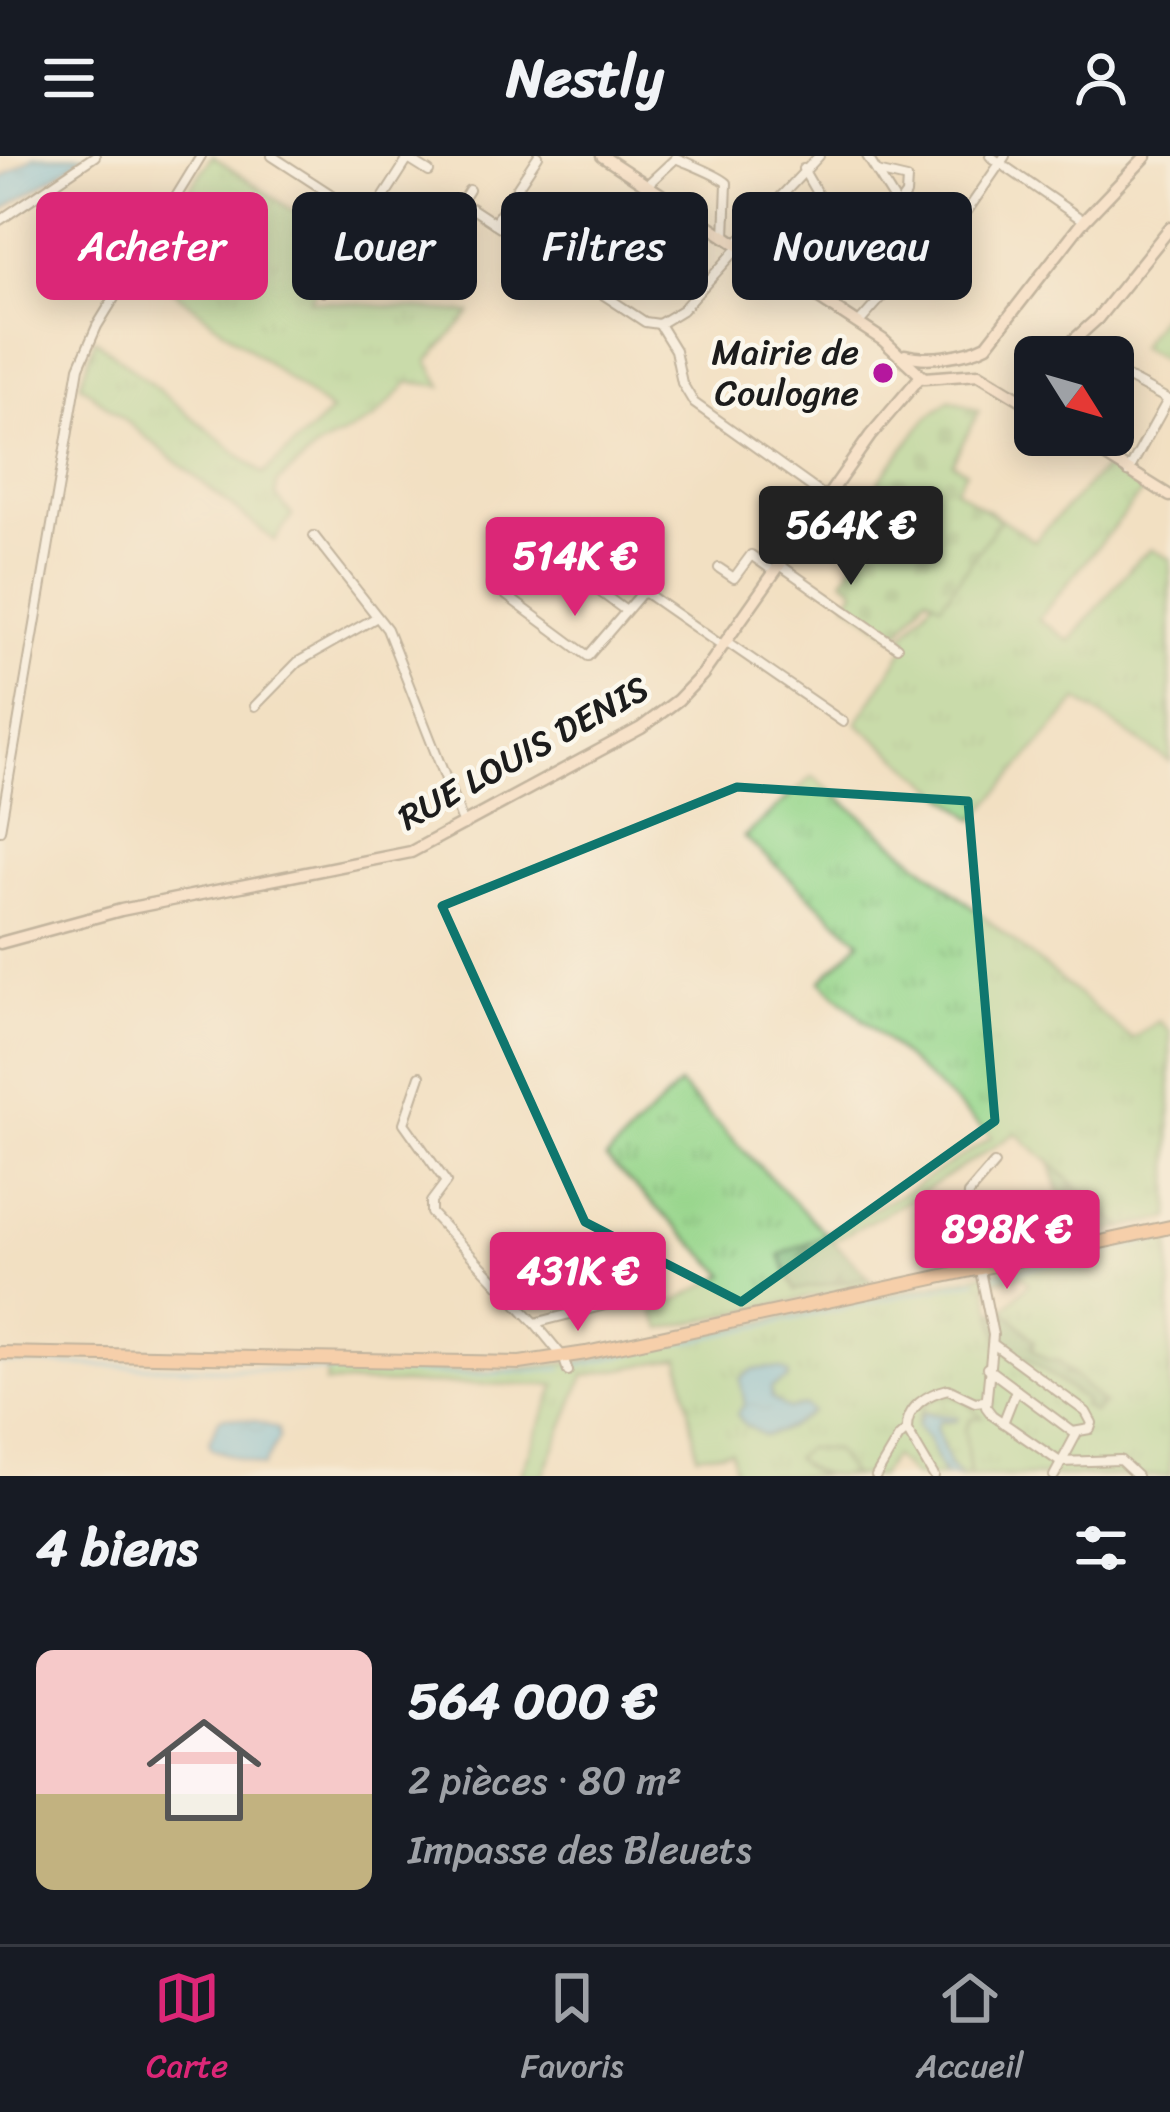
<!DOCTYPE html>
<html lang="fr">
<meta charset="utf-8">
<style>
:root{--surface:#171b24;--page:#242831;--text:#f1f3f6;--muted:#9ea1a6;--line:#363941;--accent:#db2777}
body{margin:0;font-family:Sriracha,sans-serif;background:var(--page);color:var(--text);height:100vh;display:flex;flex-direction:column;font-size:45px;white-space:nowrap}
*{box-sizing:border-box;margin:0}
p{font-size:39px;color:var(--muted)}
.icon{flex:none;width:66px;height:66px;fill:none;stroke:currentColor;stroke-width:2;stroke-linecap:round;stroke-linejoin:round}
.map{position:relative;height:1320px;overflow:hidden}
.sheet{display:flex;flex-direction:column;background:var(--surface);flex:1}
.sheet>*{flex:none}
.banner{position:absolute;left:36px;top:36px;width:1098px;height:108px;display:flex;gap:24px}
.needle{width:78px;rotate:127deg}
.controls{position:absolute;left:1014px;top:180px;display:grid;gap:24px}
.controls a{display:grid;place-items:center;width:120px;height:120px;border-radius:18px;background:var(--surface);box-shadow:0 6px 30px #0003;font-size:60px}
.price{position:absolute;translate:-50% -102px;padding:0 27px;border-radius:12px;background:var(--accent);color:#fff;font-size:39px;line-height:78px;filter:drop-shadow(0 3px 6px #0008)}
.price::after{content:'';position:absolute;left:50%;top:72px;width:36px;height:27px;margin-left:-18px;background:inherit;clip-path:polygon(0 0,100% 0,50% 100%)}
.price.active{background:#222;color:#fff}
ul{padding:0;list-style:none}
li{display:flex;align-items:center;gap:36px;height:300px;padding:0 36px}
li span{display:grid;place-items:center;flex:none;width:336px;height:240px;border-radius:18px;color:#555}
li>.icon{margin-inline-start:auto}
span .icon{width:144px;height:144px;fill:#fffc;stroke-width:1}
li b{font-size:51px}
h2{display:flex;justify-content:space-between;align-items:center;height:144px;padding:0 36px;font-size:51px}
.pill{padding:0 42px;border-radius:18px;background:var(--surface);box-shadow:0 6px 30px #0003;font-size:42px;line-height:108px}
.pill.active{background:var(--accent);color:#fff}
header{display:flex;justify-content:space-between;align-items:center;height:156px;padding:0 36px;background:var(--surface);font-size:54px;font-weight:800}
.dock{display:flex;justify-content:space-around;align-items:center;height:168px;border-top:3px solid var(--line);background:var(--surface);font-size:33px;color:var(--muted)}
.dock a{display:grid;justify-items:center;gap:6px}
.dock .active{color:var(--accent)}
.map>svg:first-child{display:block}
</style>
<header><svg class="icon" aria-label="menu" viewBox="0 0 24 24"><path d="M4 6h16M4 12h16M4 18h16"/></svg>Nestly<svg class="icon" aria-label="person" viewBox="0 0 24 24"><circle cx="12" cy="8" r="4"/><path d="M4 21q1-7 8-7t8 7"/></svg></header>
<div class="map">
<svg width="1170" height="1320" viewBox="0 0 1170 1320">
<defs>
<pattern id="grass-tufts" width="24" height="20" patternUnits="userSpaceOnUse" patternTransform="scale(3)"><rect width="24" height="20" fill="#98d68c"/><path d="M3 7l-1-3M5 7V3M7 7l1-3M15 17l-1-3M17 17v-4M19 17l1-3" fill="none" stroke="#82b778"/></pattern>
<pattern id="forest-firs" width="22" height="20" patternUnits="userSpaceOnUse" patternTransform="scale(3)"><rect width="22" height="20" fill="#7ab778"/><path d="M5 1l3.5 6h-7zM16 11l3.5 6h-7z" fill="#639462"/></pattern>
<pattern id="wetland-marsh" width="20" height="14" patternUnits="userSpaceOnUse" patternTransform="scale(3)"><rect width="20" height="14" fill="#98d68c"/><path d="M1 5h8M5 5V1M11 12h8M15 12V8" fill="none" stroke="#82b778"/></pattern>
<pattern id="cemetery-stones" width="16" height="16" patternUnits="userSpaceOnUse" patternTransform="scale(3)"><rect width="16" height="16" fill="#98d68c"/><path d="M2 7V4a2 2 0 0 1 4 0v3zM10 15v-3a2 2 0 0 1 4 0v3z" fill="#82b778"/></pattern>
<pattern id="water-ripples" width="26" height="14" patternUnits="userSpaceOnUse" patternTransform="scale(3)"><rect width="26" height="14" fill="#64bbe1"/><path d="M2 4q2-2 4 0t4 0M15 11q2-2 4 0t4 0" fill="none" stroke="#56a0c0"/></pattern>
</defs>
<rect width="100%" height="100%" fill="#fbf7ec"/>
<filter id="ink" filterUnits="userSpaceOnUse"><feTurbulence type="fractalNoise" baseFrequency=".00833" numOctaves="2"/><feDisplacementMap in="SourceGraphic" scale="24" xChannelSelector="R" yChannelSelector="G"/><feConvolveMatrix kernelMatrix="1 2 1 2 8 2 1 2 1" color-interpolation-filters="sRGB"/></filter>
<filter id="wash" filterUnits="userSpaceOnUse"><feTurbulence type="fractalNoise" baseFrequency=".004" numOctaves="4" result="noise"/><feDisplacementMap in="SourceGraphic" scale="48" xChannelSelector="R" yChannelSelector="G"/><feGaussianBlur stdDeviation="2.7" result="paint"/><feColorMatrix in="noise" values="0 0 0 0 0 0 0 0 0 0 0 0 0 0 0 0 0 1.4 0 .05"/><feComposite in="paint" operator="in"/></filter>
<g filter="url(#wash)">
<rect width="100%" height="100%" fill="#f2e0c2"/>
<g fill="url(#grass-tufts)" stroke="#5a7954" stroke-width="3" fill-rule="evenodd">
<polygon points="212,0 345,90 310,144 471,157 428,205 442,230 409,226 374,263 318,292 277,327 276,340 292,359 275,385 80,228 95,183 263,318 331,256 140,109"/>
<polygon points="566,42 652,97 644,110 558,54"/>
<polygon points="1170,145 1170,209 1139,191"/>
<polygon points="1105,311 1143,335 1038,463 1070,485 1136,405 1151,393 1170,403 1170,606 1078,544 975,664 857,567 907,489 900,484 933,443 927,439 912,459 985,352 1034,385"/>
<polygon points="813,620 1132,883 1159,865 1170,876 1170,1062 1124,1072 1016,977 907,1045 833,1085 826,1078 796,1134 869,1121 874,1127 662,1173 653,1157 726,1119 606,1003 679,929 826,1078 911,1033 992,981 821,825 860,785 744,681"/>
<polygon points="1052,1047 1093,1079 985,1103 980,1077 1000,1059"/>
<path d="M1170,1077V1320H970L965,1274L971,1262L979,1261L964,1244L925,1248L917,1270L927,1282L944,1320H913L893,1300L880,1320H852L834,1294L806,1292L803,1310L819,1320H736L731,1295L697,1299L680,1202L584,1220L543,1320H520L556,1229L325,1227L328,1211L490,1216L578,1206ZM1021,1119L1029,1127L1004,1153L1034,1185L1033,1193L1103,1248L1086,1246L1028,1201L1019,1204L997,1173L986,1127Z"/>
</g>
<g fill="url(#forest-firs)" stroke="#4b6a4a" stroke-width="3">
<polygon points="1050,1006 1124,1072 1093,1079 1052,1047 1062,1044"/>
<polygon points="826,1078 869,1121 795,1134 780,1099"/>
<path d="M1004,1153L1035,1185L1033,1193L1046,1203L1059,1205L1103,1247L1094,1257L1083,1250L1085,1245L1028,1202L1020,1204C997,1192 999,1180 992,1156Z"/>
</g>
<g fill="url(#wetland-marsh)" stroke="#5a7954" stroke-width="3">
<path d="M943,1238L964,1244L982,1261L971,1262L965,1274L970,1320H960C947,1308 938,1283 936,1266L956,1265L927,1256L919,1261L925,1248Z"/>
<path d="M806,1292L834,1294L852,1320C828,1320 812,1320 795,1302Z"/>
</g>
<polygon fill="url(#cemetery-stones)" stroke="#5a7954" stroke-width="3" points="950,244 979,255 952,307 966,315 955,333 1000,364 941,448 927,439 896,481 847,446 856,433 843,423 897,337 878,326 927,262"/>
<g fill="url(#water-ripples)" stroke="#406c7e" stroke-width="3">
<polygon points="35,0 85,0 0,56 0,23"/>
<polygon points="767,1212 782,1213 789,1218 788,1223 771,1232 772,1242 788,1253 805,1250 812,1256 789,1272 765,1280 744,1268 737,1258 745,1248 740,1223 752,1214"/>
<polygon points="923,1257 958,1261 956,1265 939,1264 936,1272 950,1309 960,1320 943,1318 928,1283 917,1270"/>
<polygon points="225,1261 256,1265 278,1273 279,1282 263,1311 212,1293 209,1286 219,1263"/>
</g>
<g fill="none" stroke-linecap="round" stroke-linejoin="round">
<g stroke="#64bbe1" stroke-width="3">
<polyline points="988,1121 1170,1082"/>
<polyline points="0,1207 473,1219 562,1213"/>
<polyline points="571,1211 976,1124"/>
</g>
</g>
</g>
<g filter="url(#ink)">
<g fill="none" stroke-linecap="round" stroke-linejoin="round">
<defs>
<g id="street">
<polyline points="272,0 369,63"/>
<polyline points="867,0 898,50 906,39 907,23 877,16"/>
<polyline points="990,0 1084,65"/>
<polyline points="405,1 429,16"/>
<path d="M676,2C689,8 719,19 727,27L725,81"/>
<polyline points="803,13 837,72 891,133"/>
<polyline points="647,29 676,2"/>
<polyline points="462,46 645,166 659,168"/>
<polyline points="0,64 95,0"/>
<polyline points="494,67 538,0"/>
<polyline points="736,88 819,0"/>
<polyline points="424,107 469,34"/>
<polyline points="323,136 408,3"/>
<polyline points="659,168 675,194 682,227 694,247 827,342"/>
<polyline points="659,168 682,154 740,90"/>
<polyline points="858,168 882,141 939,96 1005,0"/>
<polyline points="1069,189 1088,201"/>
<polyline points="1113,214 1169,244"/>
<polyline points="1128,316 1168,244"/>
<polyline points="314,380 387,473 464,669"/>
<polyline points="780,409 897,491"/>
<polyline points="719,412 734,422 751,399 775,416"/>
<polyline points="626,455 526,381 491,428 588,500 641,438 646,437 722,490"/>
<polyline points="727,486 843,566"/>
<polyline points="255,550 298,506 377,461"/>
<polyline points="0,674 79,211 97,170 201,0"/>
<polyline points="420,920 404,967 446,1026 431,1046 431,1057 535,1167"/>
<polyline points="994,1008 968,1038 967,1050 993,1179 986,1251 992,1259 1060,1306 1120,1304 1137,1320"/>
<polyline points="987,1212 1073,1276 1090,1273 1092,1267 1086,1256 993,1188"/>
<polyline points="568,1215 563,1201 535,1167 613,1147"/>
<polyline points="1003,1267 1016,1234"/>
<polyline points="876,1320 899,1281 907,1274"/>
<path d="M934,1320L907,1274C906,1251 927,1238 948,1233L975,1246L984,1245"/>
<polyline points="1054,1320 1077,1277"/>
</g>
<g id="secondary">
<polyline points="602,0 883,184 924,222 979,218 1035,252"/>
<path d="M905,199C927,205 966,200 987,189L1081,68L1146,0"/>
<polyline points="1055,201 1097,163 1170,72"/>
<polyline points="1021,243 1035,222"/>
<polyline points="1072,279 1170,340"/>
<polyline points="0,787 121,754 411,696 641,572 678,544 703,518 870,280 921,220"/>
</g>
<polyline id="primary" points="0,1197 520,1207 586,1197 1170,1071"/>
</defs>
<use href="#street" stroke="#877e6f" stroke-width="12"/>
<use href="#secondary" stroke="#877e6f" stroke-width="15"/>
<use href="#primary" stroke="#877e6f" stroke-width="16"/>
<use href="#street" stroke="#fff" stroke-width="8"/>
<use href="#secondary" stroke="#fde4d1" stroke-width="10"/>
<use href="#primary" stroke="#fabb8c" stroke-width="12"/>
</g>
</g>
<path d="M0 0H1170V1320H0ZM737,631L968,645L995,965L741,1146L585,1066L442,750Z" fill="#f2e0c2" fill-opacity=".55" fill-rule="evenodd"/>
<path fill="none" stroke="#0f766e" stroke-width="9" stroke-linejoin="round" d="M737,631L968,645L995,965L741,1146L585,1066L442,750Z"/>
<circle fill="#b5179e" stroke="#fbf7ec" stroke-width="4.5" cx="883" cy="217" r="12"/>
<g text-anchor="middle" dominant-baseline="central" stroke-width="9" stroke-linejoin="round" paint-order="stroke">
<g font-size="36" fill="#1c1c1c" stroke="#fbf7ec" text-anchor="end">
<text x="859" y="196">Mairie de<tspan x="859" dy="41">Coulogne</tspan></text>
</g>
<g font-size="36" fill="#1c1c1c" stroke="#fbf7ec">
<text transform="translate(523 597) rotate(-29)">RUE LOUIS DENIS</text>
</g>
</g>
</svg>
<div class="controls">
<a><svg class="needle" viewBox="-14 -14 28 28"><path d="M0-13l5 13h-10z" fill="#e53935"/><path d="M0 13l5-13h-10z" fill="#9ea1a6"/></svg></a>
</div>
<b class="price active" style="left:851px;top:432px">564K €</b>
<b class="price" style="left:575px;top:463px">514K €</b>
<b class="price" style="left:1007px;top:1136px">898K €</b>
<b class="price" style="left:578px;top:1178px">431K €</b>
<div class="banner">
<a class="pill active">Acheter</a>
<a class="pill">Louer</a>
<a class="pill">Filtres</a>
<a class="pill">Nouveau</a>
</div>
</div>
<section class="sheet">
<h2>4 biens<svg class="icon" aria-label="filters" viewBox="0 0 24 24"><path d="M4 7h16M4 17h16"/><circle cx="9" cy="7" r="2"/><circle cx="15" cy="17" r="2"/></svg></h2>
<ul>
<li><span style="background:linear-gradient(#f6c9c9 60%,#c2b280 0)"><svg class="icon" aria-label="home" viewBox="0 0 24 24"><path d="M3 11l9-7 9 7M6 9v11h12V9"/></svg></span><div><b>564 000 €</b><p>2 pièces · 80 m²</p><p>Impasse des Bleuets</p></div></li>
</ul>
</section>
<nav class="dock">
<a class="active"><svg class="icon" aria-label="map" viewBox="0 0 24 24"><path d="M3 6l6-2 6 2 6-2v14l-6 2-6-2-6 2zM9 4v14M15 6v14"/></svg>Carte</a>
<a><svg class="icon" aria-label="saved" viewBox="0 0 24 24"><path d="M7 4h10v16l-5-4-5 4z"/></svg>Favoris</a>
<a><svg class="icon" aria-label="home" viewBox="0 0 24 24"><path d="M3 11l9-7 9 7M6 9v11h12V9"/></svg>Accueil</a>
</nav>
